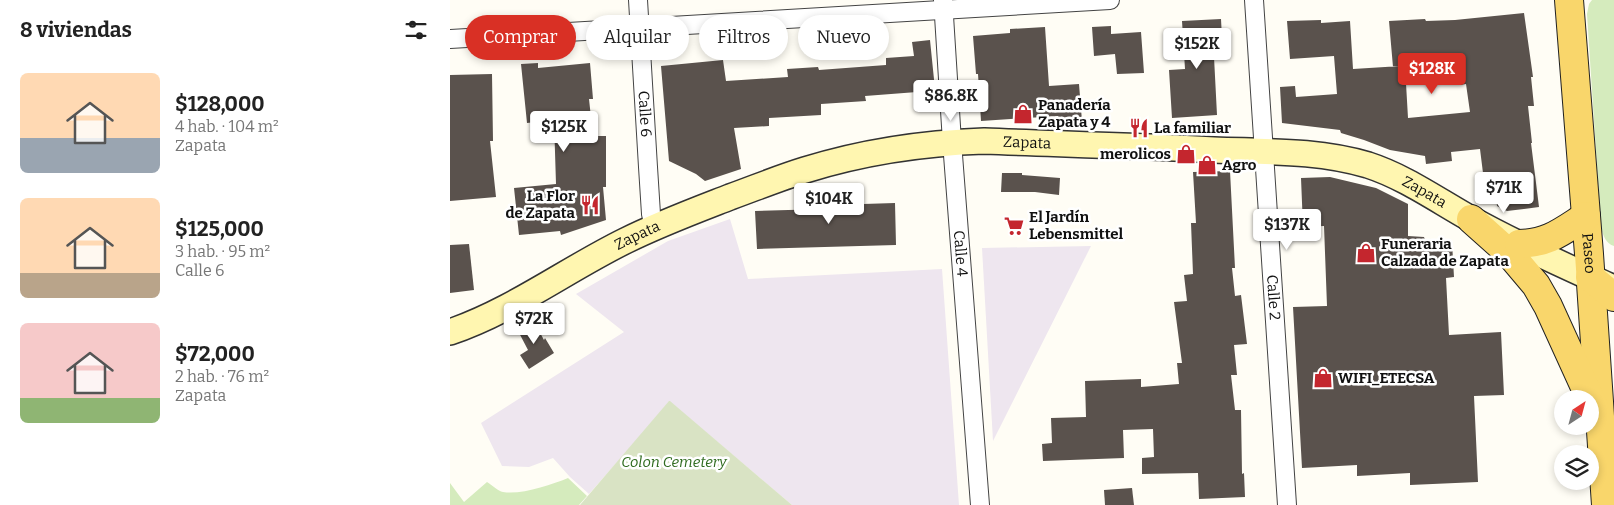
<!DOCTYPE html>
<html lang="es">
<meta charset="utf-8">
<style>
:root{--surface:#fff;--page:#f2f2f2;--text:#222;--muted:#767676;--accent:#d93025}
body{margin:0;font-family:Bitter,serif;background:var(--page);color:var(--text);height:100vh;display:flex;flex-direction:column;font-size:19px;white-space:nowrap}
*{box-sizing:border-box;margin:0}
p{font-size:16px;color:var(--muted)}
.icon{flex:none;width:28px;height:28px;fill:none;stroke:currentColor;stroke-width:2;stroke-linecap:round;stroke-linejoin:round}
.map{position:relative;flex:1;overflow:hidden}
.panel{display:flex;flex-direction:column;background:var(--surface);width:450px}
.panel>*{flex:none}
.banner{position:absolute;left:15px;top:15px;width:475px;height:45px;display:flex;gap:10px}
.needle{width:32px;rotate:36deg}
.buttons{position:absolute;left:1104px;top:390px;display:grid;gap:10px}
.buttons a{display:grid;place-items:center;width:45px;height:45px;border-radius:50%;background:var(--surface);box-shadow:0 2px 8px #0003;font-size:25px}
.price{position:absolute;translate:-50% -42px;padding:0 11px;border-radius:5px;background:#fff;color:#222;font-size:16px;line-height:32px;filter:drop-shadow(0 1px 2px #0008)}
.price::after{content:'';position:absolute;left:50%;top:30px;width:15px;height:11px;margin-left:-8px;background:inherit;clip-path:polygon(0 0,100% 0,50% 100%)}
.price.current{background:var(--accent);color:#fff}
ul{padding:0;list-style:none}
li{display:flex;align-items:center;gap:15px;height:125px;padding:0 20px}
li span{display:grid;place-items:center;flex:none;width:140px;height:100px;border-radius:8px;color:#555}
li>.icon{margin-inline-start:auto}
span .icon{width:60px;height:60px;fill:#fffc;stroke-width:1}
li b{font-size:21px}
h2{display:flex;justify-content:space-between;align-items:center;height:60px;padding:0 20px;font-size:21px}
.tag{padding:0 18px;border-radius:22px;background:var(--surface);box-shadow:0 2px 8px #0003;font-size:18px;line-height:45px}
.tag.current{background:var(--accent);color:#fff}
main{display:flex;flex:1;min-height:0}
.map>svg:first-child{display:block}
</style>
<main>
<section class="panel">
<h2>8 viviendas<svg class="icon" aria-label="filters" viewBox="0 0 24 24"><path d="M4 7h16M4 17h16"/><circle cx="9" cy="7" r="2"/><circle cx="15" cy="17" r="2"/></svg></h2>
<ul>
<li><span style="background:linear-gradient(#ffd9b3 65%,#9aa5b1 0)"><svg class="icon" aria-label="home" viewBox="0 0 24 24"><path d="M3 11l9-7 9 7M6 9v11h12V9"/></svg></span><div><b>$128,000</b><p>4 hab. · 104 m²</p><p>Zapata</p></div></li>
<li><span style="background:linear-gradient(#ffd9b3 75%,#b9a48a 0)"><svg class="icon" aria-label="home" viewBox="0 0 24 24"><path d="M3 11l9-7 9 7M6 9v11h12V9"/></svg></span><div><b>$125,000</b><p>3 hab. · 95 m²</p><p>Calle 6</p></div></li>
<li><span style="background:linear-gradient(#f6c9c9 75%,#8fb573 0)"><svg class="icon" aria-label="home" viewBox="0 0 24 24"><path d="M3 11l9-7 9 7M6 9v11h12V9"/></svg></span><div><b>$72,000</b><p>2 hab. · 76 m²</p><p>Zapata</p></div></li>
</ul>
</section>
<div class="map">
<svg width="1164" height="505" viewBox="0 0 1164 505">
<rect width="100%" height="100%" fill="#fffdf5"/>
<g fill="#eee6ef">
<polygon points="280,219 298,279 492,269 509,505 342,505 220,402 139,494 120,477 103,458 79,467 52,466 31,423 174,332 126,294 218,241"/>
<polygon points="641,246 543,441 532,248"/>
</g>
<g fill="#d5ebbd">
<path d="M1142,0H1164V246C1156,244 1153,235 1151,228L1137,14L1139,4Z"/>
<path d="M118,478L137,496L129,505H0V483L14,502L37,482C42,485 48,491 53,492C71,495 101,485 118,478Z"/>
</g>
<polygon fill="#d9e3c4" points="219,401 220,401 342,505 130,505"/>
<g fill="#5a524d" fill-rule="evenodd">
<path d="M1074,13L1083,77H1081L1084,106H1078L1082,143H1081L1089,207L1057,211L1047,206L1045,179L1034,181L1030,149L1001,152L1002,161L976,164L975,156L940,150L914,140L891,133L890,130L832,123L830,87L845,86L846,97L887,94L884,56L840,59L837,21L871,20V23L900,21L903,69L951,66L943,67L939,21L975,19L976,21L1005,20ZM1008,63L1010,85L1016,84L1020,112L958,118L955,66Z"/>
<polygon points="771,19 773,57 764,57 767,115 722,118 719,70 735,69 732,21"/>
<polygon points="661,26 661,34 691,32 694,73 667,74 665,54 644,56 642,27"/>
<polygon points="595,27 599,86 629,84 632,121 609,122 608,116 531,121 528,74 526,74 523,36 560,33 560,29"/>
<polygon points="480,40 486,99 468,101 467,92 415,96 416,101 371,104 371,115 319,118 319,126 284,128 291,169 255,181 246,174 219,161 211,66 273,60 276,81 338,77 337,69 368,67 369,70 436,65 436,58 464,56 462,42"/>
<polygon points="88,63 88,68 140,63 143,99 139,99 143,136 156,136 156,187 153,187 156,220 111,235 110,231 69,235 64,188 106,184 104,120 77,123 71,64"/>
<polygon points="42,74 43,141 40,141 46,197 0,201 0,75"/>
<polygon points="780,171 785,268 782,268 785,296 791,295 797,344 784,345 787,375 781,375 785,410 791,410 792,474 794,473 795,497 749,499 748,473 692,474 692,458 704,457 703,429 673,430 674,458 593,461 592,444 602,443 601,418 636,417 635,381 691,379 691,387 729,384 727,363 732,363 724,302 737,301 734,275 743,274 741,223 746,223 743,172"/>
<polygon points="552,173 572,173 572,175 610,178 609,195 585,192 551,192"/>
<polygon points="880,177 926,188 958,204 958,236 974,237 976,243 1002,242 1004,277 996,278 999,335 1051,332 1054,395 1024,396 1028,482 960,485 960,473 907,476 907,465 852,468 843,307 877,306 874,226 853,227 851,178"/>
<polygon points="412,192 413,204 445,203 446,245 307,249 305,211 374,209 373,194"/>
<polygon points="19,244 24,290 0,293 0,245"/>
<polygon points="83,320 94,340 95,338 104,353 79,369 70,355 78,350 67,329"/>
<polygon points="682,488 684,505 655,505 654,490"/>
</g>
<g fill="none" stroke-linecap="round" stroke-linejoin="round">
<defs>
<g id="minor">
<path id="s1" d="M188,0L198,167L201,214L204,227"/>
<path id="s2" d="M493,0L502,142L530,505"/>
<path id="s3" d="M804,0L837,505"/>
<polyline points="0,39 660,0"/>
</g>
<g id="secondary">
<path id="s4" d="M0,332C62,311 116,270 175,241C209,224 244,211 280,197C305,188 329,178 355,170C413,152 473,143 534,141C611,144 688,146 764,150C816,152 868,150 918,165C955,177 987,200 1021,219C1065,244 1111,264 1157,285"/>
</g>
<g id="primary">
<path id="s5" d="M1119,0L1139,254L1156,505"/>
<polyline points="1021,219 1059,253 1086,285 1098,306 1144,407"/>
<path d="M1069,244C1099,243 1111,232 1136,216"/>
<polyline points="1140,277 1164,297"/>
</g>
</defs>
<use href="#minor" stroke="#444" stroke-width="20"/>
<use href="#secondary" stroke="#333" stroke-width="28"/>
<use href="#primary" stroke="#222" stroke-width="30"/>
<use href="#minor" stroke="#fff" stroke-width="18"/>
<use href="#secondary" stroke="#fff6b0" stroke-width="25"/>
<use href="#primary" stroke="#f9d66b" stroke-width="28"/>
</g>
<defs>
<symbol id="shop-bare" viewBox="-9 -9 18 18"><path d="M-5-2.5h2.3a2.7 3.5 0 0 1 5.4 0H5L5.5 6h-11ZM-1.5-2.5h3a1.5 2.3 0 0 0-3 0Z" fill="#c4262e" stroke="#fff" stroke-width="2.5" paint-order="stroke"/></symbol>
<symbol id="restaurant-bare" viewBox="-9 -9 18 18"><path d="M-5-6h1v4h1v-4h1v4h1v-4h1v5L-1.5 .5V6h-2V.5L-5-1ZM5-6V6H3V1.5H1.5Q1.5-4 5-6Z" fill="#c4262e" stroke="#fff" stroke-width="2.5" paint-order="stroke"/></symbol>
<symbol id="supermarket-bare" viewBox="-9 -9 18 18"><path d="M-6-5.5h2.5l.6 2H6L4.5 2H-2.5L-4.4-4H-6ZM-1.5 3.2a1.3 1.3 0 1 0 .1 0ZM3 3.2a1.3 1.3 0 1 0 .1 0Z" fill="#c4262e" stroke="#fff" stroke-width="2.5" paint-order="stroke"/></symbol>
</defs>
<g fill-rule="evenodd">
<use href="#shop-bare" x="559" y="100" width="28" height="28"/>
<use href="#restaurant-bare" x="675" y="114" width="28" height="28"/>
<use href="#shop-bare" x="722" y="140" width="28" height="28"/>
<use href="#shop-bare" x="743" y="151" width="28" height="28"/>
<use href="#restaurant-bare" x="126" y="191" width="28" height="28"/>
<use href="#supermarket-bare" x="550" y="212" width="28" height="28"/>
<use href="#shop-bare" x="902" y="239" width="28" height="28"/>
<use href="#shop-bare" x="859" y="364" width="28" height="28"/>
</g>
<g text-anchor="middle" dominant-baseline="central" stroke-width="5" stroke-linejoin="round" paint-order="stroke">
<g font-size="15" font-weight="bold" fill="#111" stroke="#fff" text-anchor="start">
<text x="588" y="105">Panadería<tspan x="588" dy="17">Zapata y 4</tspan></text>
<text x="704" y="128">La familiar</text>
<text x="721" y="154" text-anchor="end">merolicos</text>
<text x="772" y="165">Agro</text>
<text x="125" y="196" text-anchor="end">La Flor<tspan x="125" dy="17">de Zapata</tspan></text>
<text x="579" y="217">El Jardín<tspan x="579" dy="17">Lebensmittel</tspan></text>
<text x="931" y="244">Funeraria<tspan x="931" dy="17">Calzada de Zapata</tspan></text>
<text x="888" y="378">WIFI_ETECSA</text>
</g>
<g font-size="15" fill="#111" stroke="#fff">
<text stroke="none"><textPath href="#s1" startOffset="114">Calle 6</textPath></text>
<text stroke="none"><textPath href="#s4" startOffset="616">Zapata</textPath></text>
<text stroke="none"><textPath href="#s4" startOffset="1021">Zapata</textPath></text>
<text stroke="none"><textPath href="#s4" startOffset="211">Zapata</textPath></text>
<text stroke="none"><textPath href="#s5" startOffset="254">Paseo</textPath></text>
<text stroke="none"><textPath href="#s2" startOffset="254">Calle 4</textPath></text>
<text stroke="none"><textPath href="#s3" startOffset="298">Calle 2</textPath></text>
</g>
<g font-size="15" font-style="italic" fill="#2f6b1f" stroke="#fff">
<text x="224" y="462">Colon Cemetery</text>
</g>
</g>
</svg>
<div class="buttons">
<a><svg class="needle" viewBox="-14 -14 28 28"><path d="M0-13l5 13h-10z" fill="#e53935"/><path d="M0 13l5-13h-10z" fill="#767676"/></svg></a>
<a><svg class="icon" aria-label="layers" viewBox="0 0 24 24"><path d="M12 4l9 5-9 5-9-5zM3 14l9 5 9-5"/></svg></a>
</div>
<b class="price" style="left:747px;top:70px">$152K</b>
<b class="price current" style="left:982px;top:95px">$128K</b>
<b class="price" style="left:501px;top:122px">$86.8K</b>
<b class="price" style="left:114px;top:153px">$125K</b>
<b class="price" style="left:1054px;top:214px">$71K</b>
<b class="price" style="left:379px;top:225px">$104K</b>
<b class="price" style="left:837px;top:251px">$137K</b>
<b class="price" style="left:84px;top:345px">$72K</b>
<div class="banner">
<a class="tag current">Comprar</a>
<a class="tag">Alquilar</a>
<a class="tag">Filtros</a>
<a class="tag">Nuevo</a>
</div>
</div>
</main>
